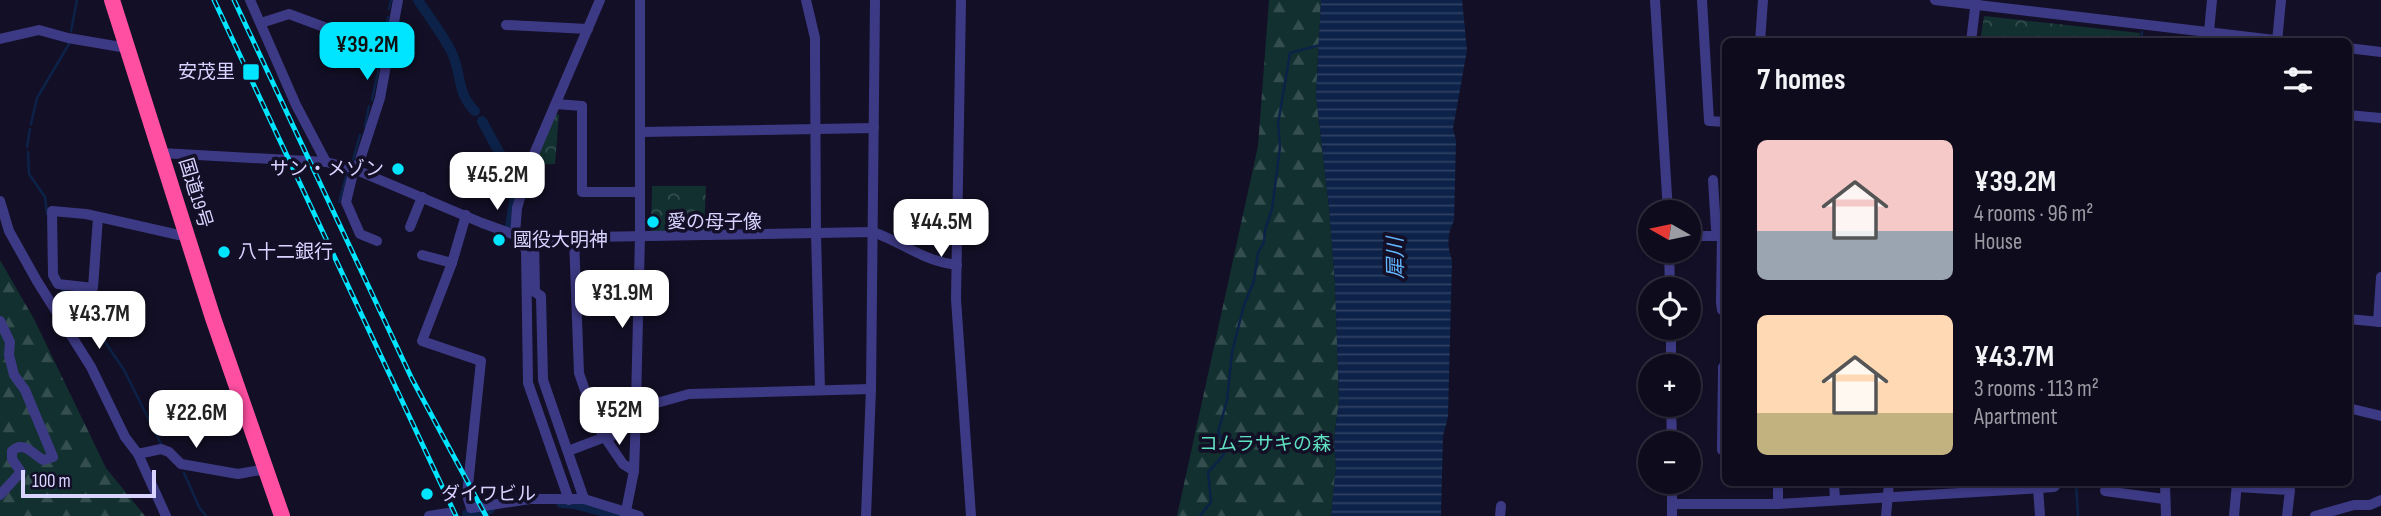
<!DOCTYPE html>
<meta charset="utf-8">
<style>
:root{--surface:#0e0b1c;--page:#171425;--text:#f1f3f6;--muted:#9b9ba3;--line:#2e2b3b;--accent:#00e5ff}
body{margin:0;font-family:"Sofia Sans Condensed","Noto Sans JP",sans-serif;background:var(--page);color:var(--text);height:100vh;display:flex;flex-direction:column;font-size:26px;white-space:nowrap}
*{box-sizing:border-box;margin:0}
p{font-size:23px;color:var(--muted)}
.icon{flex:none;width:38px;height:38px;fill:none;stroke:currentColor;stroke-width:2;stroke-linecap:round;stroke-linejoin:round}
.map{position:relative;flex:1;overflow:hidden}
.details{position:absolute;left:1722px;top:38px;width:630px;height:448px;display:flex;flex-direction:column;background:var(--surface);border-radius:10px;box-shadow:0 2px 5px #0004,0 0 0 2px var(--line)}
.details>*{flex:none}
.needle{width:46px;rotate:279deg}
.buttons{position:absolute;left:1638px;top:200px;display:grid;gap:14px}
.buttons a{display:grid;place-items:center;width:63px;height:63px;border-radius:50%;background:var(--surface);box-shadow:0 2px 5px #0004,0 0 0 2px var(--line);font-size:35px}
.scale{position:absolute;left:21px;bottom:18px;width:135px;box-sizing:border-box;padding-left:7px;border:4px solid #d9d4ff;border-top:0;font-size:19px;line-height:24px;white-space:nowrap;color:#d9d4ff;-webkit-text-stroke:5px #130f26;paint-order:stroke}
.price{position:absolute;translate:-50% -60px;padding:0 16px;border-radius:14px;background:#fff;color:#222;font-size:23px;line-height:46px;filter:drop-shadow(0 2px 4px #0008)}
.price::after{content:'';position:absolute;left:50%;top:42px;width:21px;height:16px;margin-left:-10px;background:inherit;clip-path:polygon(0 0,100% 0,50% 100%)}
.price.current{background:var(--accent);color:#111}
ul{padding:0;list-style:none}
li{display:flex;align-items:center;gap:21px;height:175px;padding:0 35px}
li span{display:grid;place-items:center;flex:none;width:196px;height:140px;border-radius:10px;color:#555}
li>.icon{margin-inline-start:auto}
span .icon{width:84px;height:84px;fill:#fffc;stroke-width:1}
li b{font-size:30px}
h2{display:flex;justify-content:space-between;align-items:center;height:84px;padding:0 35px;font-size:30px}
.map>svg:first-child{display:block}
</style>
<div class="map">
<svg width="2381" height="516" viewBox="0 0 2381 516">
<defs>
<pattern id="forest-firs" width="22" height="20" patternUnits="userSpaceOnUse" patternTransform="scale(1.75)"><rect width="22" height="20" fill="#12302f"/><path d="M5 1l3.5 6h-7zM16 11l3.5 6h-7z" fill="#344d4e"/></pattern>
<pattern id="park-crowns" width="20" height="18" patternUnits="userSpaceOnUse" patternTransform="scale(1.75)"><rect width="20" height="18" fill="#12302f"/><path d="M2 6a3 3 0 1 1 6 0M12 15a3 3 0 1 1 6 0" fill="none" stroke="#344d4e"/></pattern>
<pattern id="water-rules" width="6" height="5" patternUnits="userSpaceOnUse" patternTransform="scale(1.75)"><rect width="6" height="5" fill="#0c2248"/><path d="M0 2.5h6" fill="none" stroke="#2f4163"/></pattern>
</defs>
<rect width="100%" height="100%" fill="#130f26"/>
<g fill="url(#forest-firs)">
<polygon points="1269,0 1321,0 1316,95 1329,208 1335,283 1339,401 1334,439 1336,468 1331,516 1177,516 1258,146"/>
<polygon points="0,260 34,319 106,468 145,516 0,516"/>
</g>
<g fill="url(#park-crowns)">
<polygon points="1984,16 2140,33 2139,42 1980,42"/>
<polygon points="555,113 559,115 555,164 534,165"/>
<polygon points="652,186 706,186 704,232 651,233"/>
</g>
<path fill="url(#water-rules)" d="M1321,0H1462L1467,50L1453,129L1456,140L1454,221C1447,233 1447,247 1452,260L1448,417L1443,436L1441,516H1331L1336,468L1334,439L1339,401L1335,283L1329,208L1316,95Z"/>
<g fill="none" stroke-linecap="round" stroke-linejoin="round">
<g stroke="#0c2248" stroke-width="2.5">
<polyline points="389,9 391,0"/>
<polyline points="71,31 77,0"/>
<polyline points="2141,42 2142,32"/>
<polyline points="384,45 388,17"/>
<polyline points="372,100 382,52"/>
<polyline points="31,124 37,98 69,44"/>
<polyline points="365,126 369,106"/>
<polyline points="27,147 30,129"/>
<polyline points="28,152 29,174 45,197 47,214"/>
<polyline points="353,160 360,135"/>
<polyline points="339,202 347,173"/>
<polyline points="62,290 93,301 98,311 101,336 124,370 162,446"/>
<polyline points="184,473 199,507 206,516"/>
<polyline points="2076,483 2078,516"/>
<path d="M1200,516L1211,502L1208,472C1222,456 1232,455 1218,432L1227,400L1232,352L1244,305L1254,281L1258,253L1264,242L1265,230L1272,209L1280,147L1278,124L1290,53L1320,45"/>
</g>
<g stroke="#0c2248" stroke-width="10">
<path d="M418,0C429,17 442,33 451,51C462,72 456,93 475,111"/>
<polyline points="482,121 499,152 518,176 510,226"/>
<polyline points="561,503 574,504 620,516"/>
<polyline points="467,514 490,509"/>
</g>
<g stroke="#3d3a85" stroke-width="10">
<polyline points="250,0 296,105 326,162"/>
<polyline points="806,0 815,38 815,54 816,233 820,390"/>
<polyline points="961,0 956,299 971,516"/>
<polyline points="1655,0 1668,212"/>
<polyline points="1702,0 1709,121 1726,122"/>
<polyline points="1935,0 2293,42"/>
<polyline points="261,23 289,14 389,51"/>
<polyline points="506,25 588,29"/>
<polyline points="0,39 39,30 68,38 127,48"/>
<polyline points="1760,42 1763,0"/>
<polyline points="1971,42 1976,0"/>
<polyline points="2208,42 2212,0"/>
<polyline points="2277,42 2281,0"/>
<polyline points="2348,48 2381,52"/>
<polyline points="556,104 582,106 582,192 639,192"/>
<polyline points="2348,115 2381,118"/>
<polyline points="640,132 874,128"/>
<path d="M161,153L326,162L354,169L482,223L515,235L534,238L873,232C904,243 923,261 957,265"/>
<polyline points="354,169 346,202 360,234 377,241"/>
<polyline points="357,169 380,98 398,0"/>
<polyline points="1713,180 1716,229 1722,236 1721,302 1722,310 1726,311"/>
<polyline points="0,201 9,231 37,281 91,367 125,437 138,454 166,516"/>
<polyline points="466,215 452,263 422,341 481,361 467,495 471,508 530,499 584,499 639,516"/>
<polyline points="98,217 93,288 58,284 53,275 52,211 86,214 179,235 185,232"/>
<polyline points="410,227 422,197"/>
<polyline points="1689,236 1724,236"/>
<polyline points="534,238 535,292 541,296 543,380 584,499"/>
<polyline points="574,238 579,373 597,426 623,464 634,471"/>
<polyline points="1669,250 1670,289"/>
<polyline points="422,255 452,263"/>
<polyline points="2348,319 2381,322"/>
<path d="M0,321L10,342L9,355L14,375L25,390L53,457L43,460C33,454 23,440 12,451V459L21,472L0,495"/>
<polyline points="2378,322 2381,277"/>
<polyline points="1671,327 1671,366"/>
<polyline points="1726,367 1723,367 1722,450 1726,450"/>
<polyline points="1671,404 1672,443"/>
<polyline points="2348,408 2381,416"/>
<polyline points="635,409 689,394 871,389"/>
<polyline points="606,439 635,424"/>
<polyline points="568,451 605,437"/>
<polyline points="138,454 161,449 169,452 181,464 238,474 266,469"/>
<polyline points="1672,481 1672,516"/>
<polyline points="1778,483 1778,504"/>
<polyline points="1834,483 1835,500"/>
<polyline points="2107,483 2105,491 2164,499"/>
<polyline points="2165,483 2166,516"/>
<polyline points="2237,487 2290,490 2287,516"/>
<polyline points="2038,488 2040,516"/>
<polyline points="569,500 528,383 526,250 515,235 517,208 531,161 600,0"/>
<polyline points="1672,504 1778,504 2026,489 2054,487 2058,483"/>
<polyline points="429,516 448,513"/>
<polyline points="625,516 634,471 635,443 640,236 640,0"/>
<polyline points="866,516 871,389 875,0"/>
<polyline points="1500,516 1501,506"/>
<polyline points="1886,516 1889,483"/>
<polyline points="2234,516 2237,483"/>
<polyline points="2315,516 2354,505 2370,505 2381,500"/>
</g>
<polyline stroke="#ff4fa3" stroke-width="16" points="112,0 213,318 282,516"/>
<defs>
<g id="rail">
<polyline points="214,0 456,516"/>
<polyline points="234,0 412,379 486,516"/>
</g>
</defs>
<use href="#rail" stroke="#00e5ff" stroke-width="5"/>
<use href="#rail" stroke="#130f26" stroke-width="2.5" stroke-dasharray="8" stroke-linecap="butt"/>
</g>
<g fill="#00e5ff" stroke="#130f26" stroke-width="2.5">
<rect x="242" y="63" width="18" height="18" rx="3.5"/>
<circle cx="398" cy="169" r="7"/>
<circle cx="653" cy="222" r="7"/>
<circle cx="499" cy="240" r="7"/>
<circle cx="224" cy="252" r="7"/>
<circle cx="427" cy="494" r="7"/>
</g>
<g text-anchor="middle" dominant-baseline="central" stroke-width="7" stroke-linejoin="round" paint-order="stroke">
<g font-size="19" fill="#d9d4ff" stroke="#130f26" text-anchor="start">
<text x="235" y="72" text-anchor="end">安茂里</text>
<text x="384" y="169" text-anchor="end">サン・メゾン</text>
<text x="667" y="222">愛の母子像</text>
<text x="513" y="240">國役大明神</text>
<text x="238" y="252">八十二銀行</text>
<text x="441" y="494">ダイワビル</text>
</g>
<g font-size="19" fill="#d9d4ff" stroke="#130f26">
<text transform="translate(195 193) rotate(73)">国道19号</text>
</g>
<g font-size="19" fill="#5fe0c0" stroke="#130f26">
<text x="1265" y="444">コムラサキの森</text>
</g>
<g font-size="21" font-style="italic" fill="#62b6ff" stroke="#130f26">
<text transform="translate(1396 258) rotate(-91)">犀川</text>
</g>
</g>
</svg>
<div class="buttons">
<a><svg class="needle" viewBox="-14 -14 28 28"><path d="M0-13l5 13h-10z" fill="#e53935"/><path d="M0 13l5-13h-10z" fill="#9b9ba3"/></svg></a>
<a><svg class="icon" aria-label="locate" viewBox="0 0 24 24"><circle cx="12" cy="12" r="6"/><path d="M12 2v4M12 18v4M2 12h4M18 12h4"/></svg></a>
<a>+</a>
<a>−</a>
</div>
<div class="scale">100 m</div>
<b class="price current" style="left:367px;top:82px">¥39.2M</b>
<b class="price" style="left:497px;top:212px">¥45.2M</b>
<b class="price" style="left:941px;top:259px">¥44.5M</b>
<b class="price" style="left:622px;top:330px">¥31.9M</b>
<b class="price" style="left:99px;top:351px">¥43.7M</b>
<b class="price" style="left:619px;top:447px">¥52M</b>
<b class="price" style="left:196px;top:450px">¥22.6M</b>
<section class="details">
<h2>7 homes<svg class="icon" aria-label="filters" viewBox="0 0 24 24"><path d="M4 7h16M4 17h16"/><circle cx="9" cy="7" r="2"/><circle cx="15" cy="17" r="2"/></svg></h2>
<ul>
<li><span style="background:linear-gradient(#f6c9c9 65%,#9aa5b1 0)"><svg class="icon" aria-label="home" viewBox="0 0 24 24"><path d="M3 11l9-7 9 7M6 9v11h12V9"/></svg></span><div><b>¥39.2M</b><p>4 rooms · 96 m²</p><p>House</p></div></li>
<li><span style="background:linear-gradient(#ffd9b3 70%,#c2b280 0)"><svg class="icon" aria-label="home" viewBox="0 0 24 24"><path d="M3 11l9-7 9 7M6 9v11h12V9"/></svg></span><div><b>¥43.7M</b><p>3 rooms · 113 m²</p><p>Apartment</p></div></li>
</ul>
</section>
</div>
